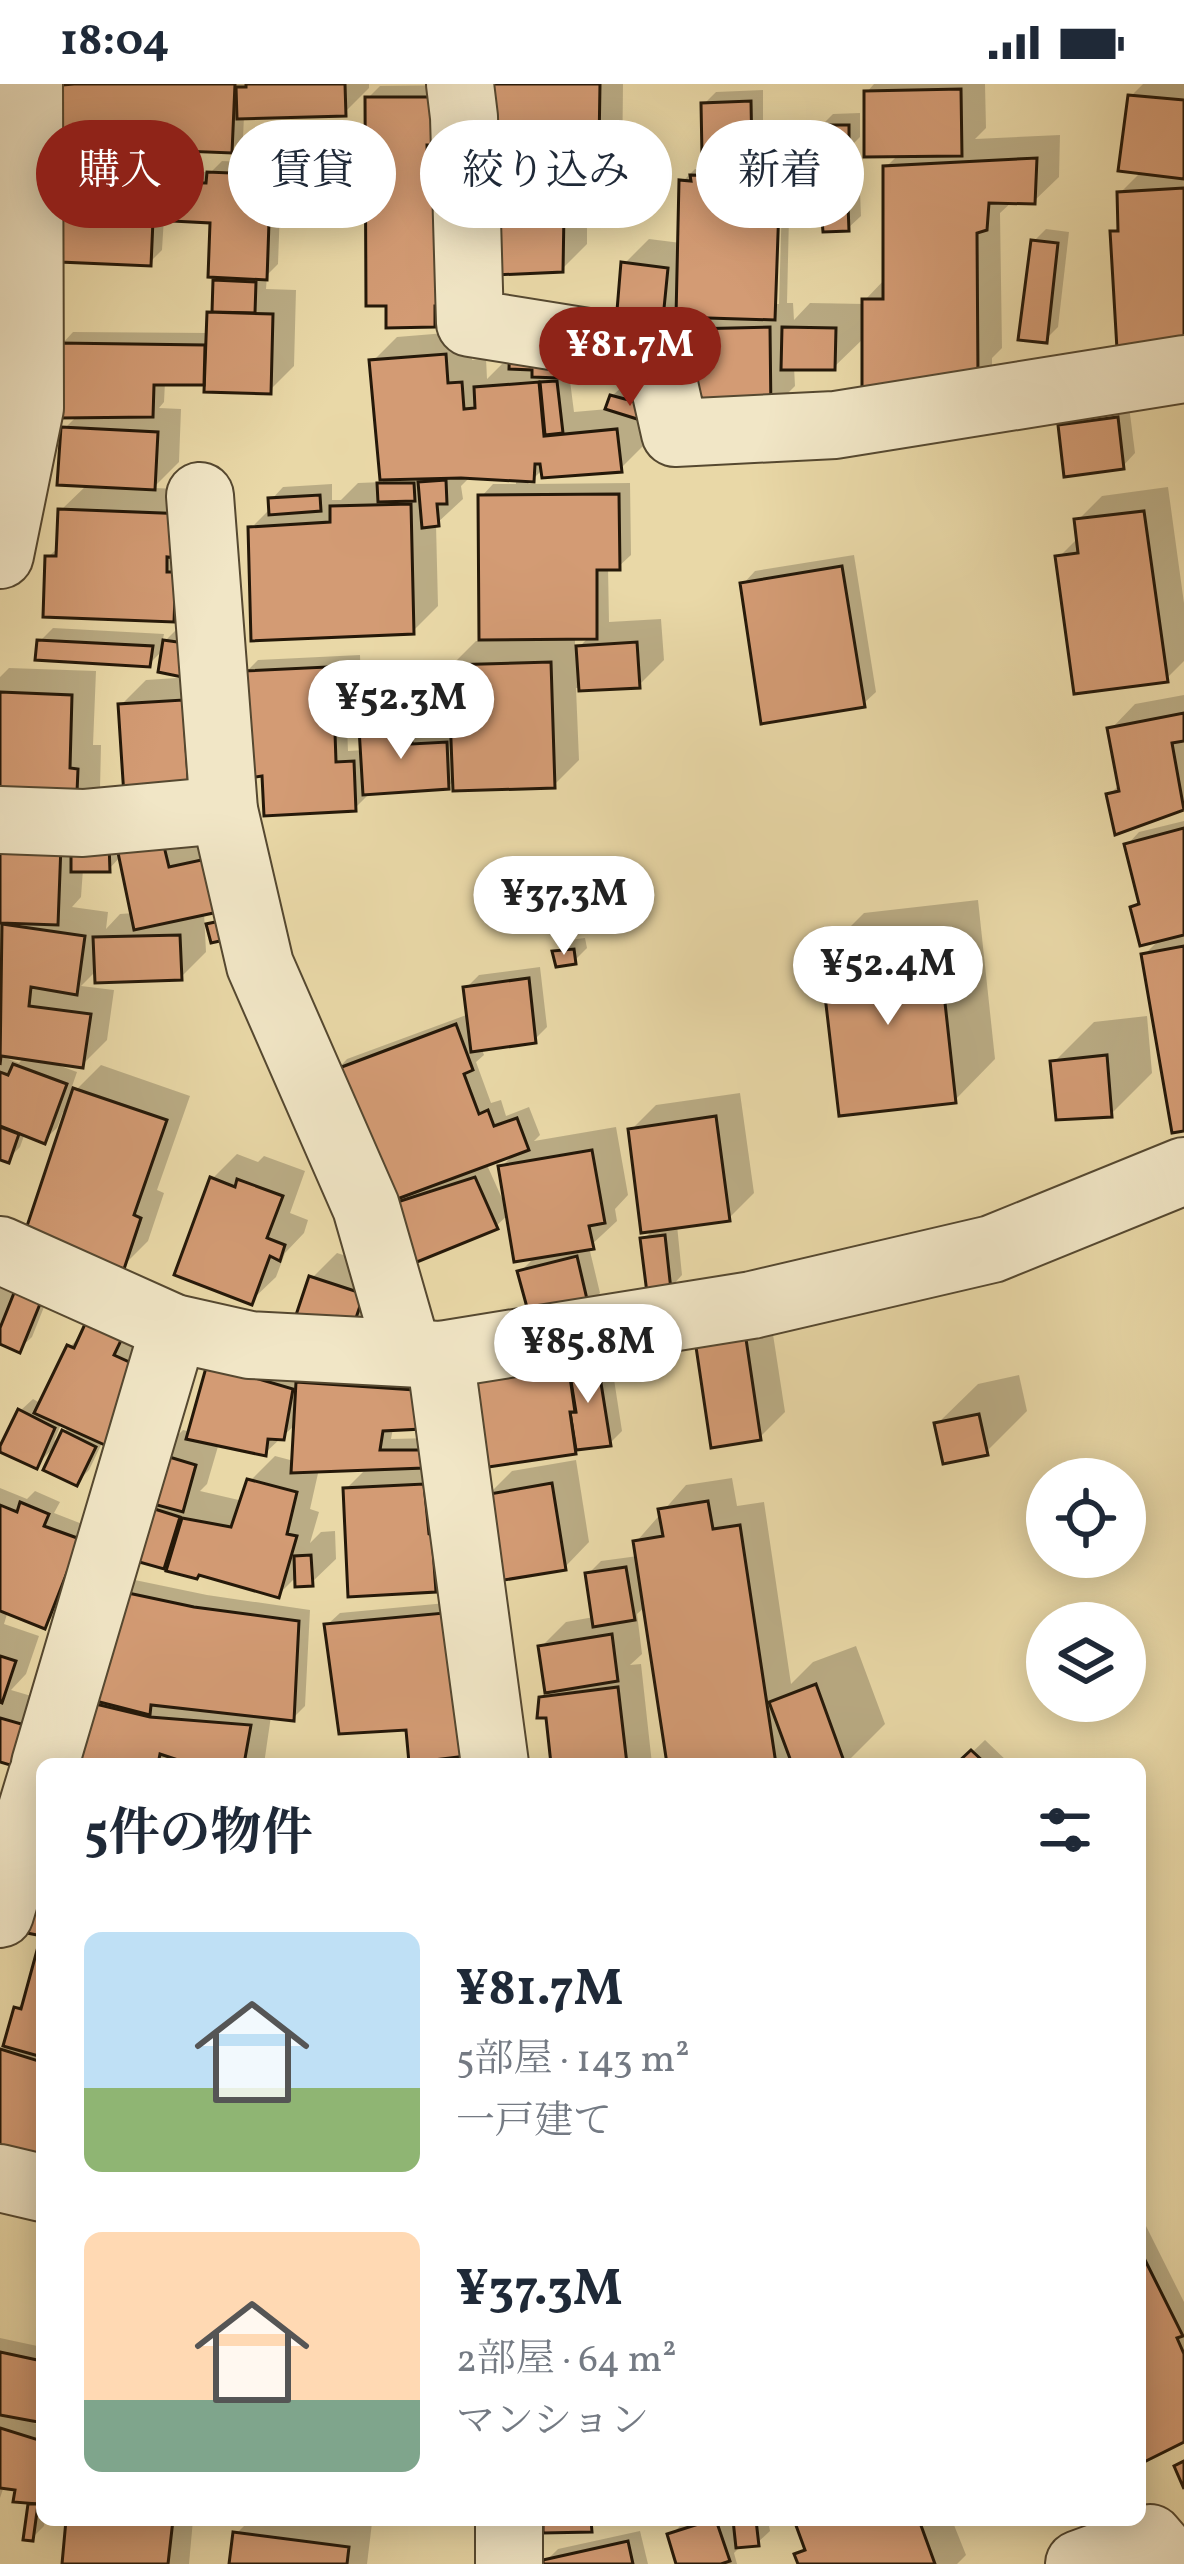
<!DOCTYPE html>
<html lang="ja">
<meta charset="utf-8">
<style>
:root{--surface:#fff;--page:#f2f2f3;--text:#1f2937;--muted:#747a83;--accent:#8f2418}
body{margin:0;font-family:Vollkorn,"Noto Serif JP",serif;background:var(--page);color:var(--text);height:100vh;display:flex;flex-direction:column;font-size:45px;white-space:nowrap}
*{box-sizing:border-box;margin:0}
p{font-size:39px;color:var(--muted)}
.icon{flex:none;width:66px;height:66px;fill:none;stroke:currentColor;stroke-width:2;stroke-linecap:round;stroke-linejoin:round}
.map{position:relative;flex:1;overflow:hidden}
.panel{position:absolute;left:36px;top:1674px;width:1110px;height:768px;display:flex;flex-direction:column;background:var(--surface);border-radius:18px;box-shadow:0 6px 30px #0003}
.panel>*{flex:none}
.banner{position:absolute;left:36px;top:36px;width:1113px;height:108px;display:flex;gap:24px}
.tools{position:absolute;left:1026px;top:1374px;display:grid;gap:24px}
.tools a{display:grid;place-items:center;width:120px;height:120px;border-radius:50%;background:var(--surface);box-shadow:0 6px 30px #0003;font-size:60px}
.price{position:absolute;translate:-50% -102px;padding:0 27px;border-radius:42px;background:#fff;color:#222;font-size:39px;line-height:78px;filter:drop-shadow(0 3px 6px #0008)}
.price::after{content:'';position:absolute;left:50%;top:72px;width:36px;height:27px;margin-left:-18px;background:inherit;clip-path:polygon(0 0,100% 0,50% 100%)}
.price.current{background:var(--accent);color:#fff}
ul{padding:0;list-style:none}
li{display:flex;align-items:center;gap:36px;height:300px;padding:0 48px}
li span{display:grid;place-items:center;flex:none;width:336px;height:240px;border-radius:18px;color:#555}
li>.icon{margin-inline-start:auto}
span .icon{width:144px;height:144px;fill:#fffc;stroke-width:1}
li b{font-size:51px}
h2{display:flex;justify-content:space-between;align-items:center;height:144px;padding:0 48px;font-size:51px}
.tag{padding:0 42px;border-radius:54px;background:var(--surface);box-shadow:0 6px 30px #0003;font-size:42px;line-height:108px}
.tag.current{background:var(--accent);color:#fff}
.status{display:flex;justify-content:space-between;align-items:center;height:84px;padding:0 60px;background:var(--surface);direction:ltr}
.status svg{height:33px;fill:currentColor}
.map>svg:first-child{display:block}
</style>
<div class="status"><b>18:04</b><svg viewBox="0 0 49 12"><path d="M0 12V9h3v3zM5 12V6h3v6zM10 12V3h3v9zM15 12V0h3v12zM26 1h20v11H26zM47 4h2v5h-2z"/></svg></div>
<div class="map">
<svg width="1184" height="2480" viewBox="0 0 1184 2480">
<rect width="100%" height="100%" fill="#e9d8a7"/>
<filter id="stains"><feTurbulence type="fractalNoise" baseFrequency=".00167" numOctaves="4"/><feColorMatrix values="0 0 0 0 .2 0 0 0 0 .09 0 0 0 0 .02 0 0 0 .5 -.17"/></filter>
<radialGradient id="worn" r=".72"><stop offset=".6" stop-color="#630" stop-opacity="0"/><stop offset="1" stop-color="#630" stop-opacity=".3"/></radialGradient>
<g fill="#0003" fill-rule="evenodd">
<polygon points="68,0 369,0 369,4 344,29 244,32 243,54 231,66 168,63 167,87 211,88 222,77 268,79 268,97 281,97 278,180 267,191 266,205 296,206 294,282 269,307 208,293 203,298 165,298 164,318 159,324 181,325 179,378 153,404 211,406 197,510 172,535 48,473 60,462 61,426 88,400 64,345 78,331 61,261 73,248 209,249 210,229 215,223 216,198 223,190 213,136 164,133 162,166 149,179 65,3"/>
<polygon points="492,0 623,0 622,94 597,119 587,119 587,160 562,185 496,130 507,118"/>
<polygon points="874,0 985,0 986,44 975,55 1060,51 1059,93 1034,117 1013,117 1000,129 1002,264 992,274 992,281 967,306 865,253 834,283 794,283 795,302 770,327 694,246 709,231 682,230 660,252 624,180 649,155 681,159 682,98 695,85 700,86 706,79 777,81 773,220 779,220 783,82 791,82 791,92 800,83 859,82 861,132 848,144 825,133 789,133 787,219 793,219 794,236 810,219 865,220 865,216 886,194 886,83 899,70 867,8"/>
<polygon points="1143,0 1184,0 1184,275 1113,149 1121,141 1120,109 1142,87 1131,12"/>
<polygon points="462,1 447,228 434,240 389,219 368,14 380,2"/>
<polygon points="763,6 763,55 751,68 704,20 716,8"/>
<polygon points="860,29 860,53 848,65 821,42 833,30"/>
<polygon points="1046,145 1069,148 1058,243 1045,256 1034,157"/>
<path d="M470,247L472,276L486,274L487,295L502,280L568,281L574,328L608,325L612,312L625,300L665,311L645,360L620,385L544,384L528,400L630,399L631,471L618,483H608L609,538L661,535L664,576L639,601L576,604L579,676L554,701L455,695L448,703L367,708L368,711L355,724L265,689L246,588L258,576L360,571L361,602L346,615L348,667L364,666L362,645L375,632L422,628L423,649L454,647L451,582L476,557H482L481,413L493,400H516V395L470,393L461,402L463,415L436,440L438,522L413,547L251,444L271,424V416L283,403L332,400V416H341L358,399L383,398L372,278L397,253ZM575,552H590L575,567Z"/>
<polygon points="1129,322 1135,369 1123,382 1061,342 1073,329"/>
<polygon points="1168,403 1184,519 1184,577 1166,595 1058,474 1079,453 1077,437 1102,412"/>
<polygon points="854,471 876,608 863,620 743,500 755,487"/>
<polygon points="190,532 210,566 164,565 149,580 40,557 53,544 164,550 162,560"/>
<polygon points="9,584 96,587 93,661 101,661 100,705 0,726 0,593"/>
<polygon points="207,592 188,705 121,621 146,596"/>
<polygon points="1184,611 1184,722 1109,711 1121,699 1111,645 1135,620"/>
<polygon points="1184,737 1184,1044 1144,871 1161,854 1133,824 1141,816 1127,761 1139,748"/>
<path d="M0,745L245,749L261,825L210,841L228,823L204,828L206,868L181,893L97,886L81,902L114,906L107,956L82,981L55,980L77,988L68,1014L101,981L190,1012L157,1106L164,1109L148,1157L123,1182L68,1030L63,1028L57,1044L44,1056L25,1049L20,1063L8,1075L0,1072V972L19,979L25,972L0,969ZM121,772L134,829L120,830L106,845L108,828L72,823L81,813L83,785H109Z"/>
<polygon points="978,816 995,975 955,1016 823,870 864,829"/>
<polygon points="585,854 587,864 574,877 556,868 568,856"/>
<path d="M540,883L547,943L534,956L481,963L484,971L476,978L491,1019L501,1016L506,1032L529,1023L540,1051L534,1057L616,1043L628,1111L615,1125L617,1137L589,1163L600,1209L588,1221L520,1188L537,1171L509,1130L496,1142L392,1121L404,1109L335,988L347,975L469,930L466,904L479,891ZM517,1067L501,1083L505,1121L487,1081Z"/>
<polygon points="1147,932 1152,989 1111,1030 1053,979 1094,938"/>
<polygon points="740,1009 754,1109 729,1134 677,1141 682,1191 670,1204 644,1155 654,1145 631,1046 656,1021"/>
<polygon points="237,1070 258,1078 264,1072 305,1087 290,1129 308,1136 304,1149 285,1169 276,1193 251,1217 212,1095"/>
<polygon points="337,1169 387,1185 372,1230 347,1255 312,1194"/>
<polygon points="0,1192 52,1203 32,1253 19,1265 0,1257"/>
<polygon points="770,1231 785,1328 760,1353 724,1239"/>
<path d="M84,1248L172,1262L103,1357L89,1386L76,1399L57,1360L37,1381L20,1327L33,1315L42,1320L70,1263ZM62,1338L70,1342L54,1357Z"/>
<polygon points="609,1263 622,1347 609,1360 579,1363 575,1367 465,1295"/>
<path d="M209,1282L427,1294L393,1344L391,1355L432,1354L460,1480L435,1505L346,1405L368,1383L319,1385L310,1425L319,1428L310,1459L321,1448L335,1447L336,1475L311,1499L298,1491L278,1511L200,1488L196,1492L129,1472L158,1371L183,1346L191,1348ZM296,1340L294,1377L275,1372L250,1397L243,1417L200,1407L207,1400L219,1359L265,1369Z"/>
<polygon points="1019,1291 1027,1327 986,1368 937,1340 978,1300"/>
<polygon points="576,1376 589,1458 565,1483 487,1412 512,1387"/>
<polygon points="732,1394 737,1422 764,1418 791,1600 813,1578 856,1562 885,1640 845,1680 670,1680 646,1522 637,1530 642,1570 630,1581 641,1580 652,1680 554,1680 549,1630 542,1615 548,1608 541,1563 566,1538 594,1533 588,1490 601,1477 638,1472 636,1458 686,1401"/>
<polygon points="0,1404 27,1415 35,1407 60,1418 54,1429 90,1443 57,1529 44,1541 8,1527 4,1540 39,1552 26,1590 11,1606 55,1619 0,1675"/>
<polygon points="130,1495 207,1511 310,1526 305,1622 293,1634 271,1632 264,1680 194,1680 178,1672 176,1680 68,1680"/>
<polygon points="478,1516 409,1642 327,1541 340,1529"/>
<polygon points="985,1656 1010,1680 960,1680"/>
<polygon points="42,1861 42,2088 0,1969 7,1960 17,1924 27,1915"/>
<polygon points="1145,2140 1184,2218 1184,2355 1140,2362 1140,2143"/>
<polygon points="0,2254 42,2263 42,2330 33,2339 42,2341 42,2436 45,2436 44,2442 32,2454 26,2453 32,2417 18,2403 4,2402 0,2414"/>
<polygon points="69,2436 193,2436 189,2480 65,2480"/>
<polygon points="250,2436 351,2436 372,2439 367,2480 232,2480 236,2450"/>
<polygon points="691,2436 768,2436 770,2447 757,2459 742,2461 734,2469 737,2480 679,2480 671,2451 683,2439"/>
<polygon points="797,2436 952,2436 966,2471 957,2480 801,2480 798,2470 807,2461"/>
<polygon points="640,2447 648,2480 547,2480 546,2477 558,2465"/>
</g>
<g fill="#d39b74" stroke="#241809" stroke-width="3">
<polygon points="74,0 235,0 232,69 158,66 156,98 206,99 207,88 257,90 257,108 270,109 267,196 208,193 210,139 153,136 151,182 60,178 64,100 58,100 62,1"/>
<polygon points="246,0 345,0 346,32 237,35 236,3 246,3"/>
<polygon points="489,0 600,0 598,122 489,121"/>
<polygon points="961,5 962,72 864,73 864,7"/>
<polygon points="1128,11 1184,16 1184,95 1118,87"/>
<polygon points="365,13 451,13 451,61 427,61 428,99 456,99 457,222 435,222 435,243 386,244 386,222 366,222"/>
<polygon points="751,17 752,71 702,71 701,19"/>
<rect x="818" y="41" width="31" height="27"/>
<polygon points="1037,74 1035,120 989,119 987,146 977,149 978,292 862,314 862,215 883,215 883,82"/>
<polygon points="690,91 780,93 775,236 676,233 679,96 691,97"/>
<polygon points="784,94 847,94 849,147 823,148 822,136 786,136"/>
<polygon points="1184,104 1184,278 1118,282 1110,147 1118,147 1117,108"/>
<polygon points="564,128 563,188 494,191 492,129"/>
<polygon points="1031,156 1058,159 1047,259 1018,256"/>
<polygon points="621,178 668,184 661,255 615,251"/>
<polygon points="213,196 256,198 255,229 212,228"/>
<polygon points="207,228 273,230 271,310 204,308"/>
<polygon points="770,243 771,330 693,331 691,245"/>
<polygon points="782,243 836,244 835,286 781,286"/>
<polygon points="510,253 560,284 559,294 532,293 532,286 509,285"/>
<polygon points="58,259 205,261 204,301 154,301 153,333 59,334"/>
<polygon points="446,270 448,299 462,298 464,325 475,324 474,303 539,298 544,352 617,345 622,388 542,394 540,380 535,380 534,398 461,394 380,396 369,276"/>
<polygon points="557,297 563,349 545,351 540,298"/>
<polygon points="610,311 655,323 650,339 605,325"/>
<polygon points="1118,333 1124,385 1064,393 1058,341"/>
<polygon points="61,343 158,348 155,406 57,401"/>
<polygon points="446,396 447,420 437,420 439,442 422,444 418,398"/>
<polygon points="377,399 414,399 415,417 378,418"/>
<polygon points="619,410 620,486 597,486 597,555 479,556 478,411"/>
<polygon points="320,411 321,427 269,431 268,414"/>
<polygon points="411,420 414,550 251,557 248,443 330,438 330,422"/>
<polygon points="58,425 187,430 186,475 167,473 167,488 176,488 174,538 43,533 45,472 56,472"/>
<polygon points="1144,427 1168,598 1074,610 1055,472 1078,469 1074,435"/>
<polygon points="842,482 865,623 761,640 740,499"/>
<polygon points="37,556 153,562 150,583 35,576"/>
<polygon points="163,556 192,560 187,594 158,588"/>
<polygon points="637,558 640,604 579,607 576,562"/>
<polygon points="551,578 555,704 453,707 448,581"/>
<polygon points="348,582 350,617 334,619 336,678 354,677 356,727 264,732 262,692 248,694 243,587"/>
<polygon points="0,608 72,611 70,684 78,685 76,732 0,728"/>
<polygon points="183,616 189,708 124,712 118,620"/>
<polygon points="1184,629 1184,657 1172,659 1184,726 1115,751 1106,710 1119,707 1107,644"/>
<polygon points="410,639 412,660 447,658 449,705 363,711 359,644"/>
<polygon points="1184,744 1184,851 1140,862 1130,823 1139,820 1124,760"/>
<polygon points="162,754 169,783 220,772 232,825 134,846 116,759"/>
<polygon points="0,759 61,761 58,841 0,839"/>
<polygon points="109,759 110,788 71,788 71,761"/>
<polygon points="234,834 238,853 211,859 206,840"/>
<polygon points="2,840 85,852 77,911 31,903 29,922 91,930 83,984 1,972 0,981"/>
<polygon points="180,851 182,896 95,899 93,853"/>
<polygon points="938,855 956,1019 839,1032 820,869"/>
<polygon points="1184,862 1184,1047 1172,1049 1141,870"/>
<polygon points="574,865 576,880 556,883 552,867"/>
<polygon points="529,894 536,959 471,968 463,903"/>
<polygon points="456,940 473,986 464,990 479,1030 488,1026 494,1042 517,1034 529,1066 381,1121 331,987"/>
<polygon points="1107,971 1112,1033 1056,1036 1050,977"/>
<polygon points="13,980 67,1000 45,1060 0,1042 0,988 8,991"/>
<polygon points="73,1004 167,1036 134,1131 141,1134 124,1185 24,1151"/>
<polygon points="716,1032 730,1137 641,1149 628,1045"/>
<polygon points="0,1043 19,1050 9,1079 0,1076"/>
<polygon points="592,1066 605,1139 589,1142 594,1165 514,1178 498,1082"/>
<polygon points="210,1093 235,1103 237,1095 283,1112 267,1154 285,1161 280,1177 270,1172 252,1221 174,1191"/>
<polygon points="475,1093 498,1145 412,1180 388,1121"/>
<polygon points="665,1151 671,1206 647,1209 640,1154"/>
<polygon points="577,1172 589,1224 531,1238 517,1187"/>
<polygon points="309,1192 364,1210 348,1258 293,1240"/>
<polygon points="16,1204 42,1215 20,1269 0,1260 0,1244"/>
<polygon points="91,1227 127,1244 114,1271 149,1287 116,1366 34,1329 67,1261 74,1264"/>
<polygon points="746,1255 761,1356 711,1364 696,1263"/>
<polygon points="597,1274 611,1362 576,1366 570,1328 576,1328 568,1279"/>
<polygon points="568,1279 575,1328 570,1328 576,1370 475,1385 462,1294"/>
<polygon points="207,1280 293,1305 284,1356 268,1355 266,1372 186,1355"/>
<polygon points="296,1298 415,1306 422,1345 383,1347 380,1366 421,1366 424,1384 291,1389"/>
<polygon points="18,1325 55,1344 37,1385 0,1368 0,1362"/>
<polygon points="979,1330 988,1371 943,1380 934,1339"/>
<polygon points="62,1346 96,1363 77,1402 43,1386"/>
<polygon points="156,1369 196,1381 183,1428 142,1417"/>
<polygon points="247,1395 297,1408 287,1450 297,1452 279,1514 199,1491 197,1495 166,1487 182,1434 231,1443"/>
<polygon points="552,1399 566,1486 498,1497 484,1411"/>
<polygon points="424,1400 429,1450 432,1451 436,1508 348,1513 343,1404"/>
<polygon points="708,1417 713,1445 740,1441 776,1680 667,1680 633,1457 663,1452 658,1425"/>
<polygon points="20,1418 49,1430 44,1442 80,1455 45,1545 0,1527 0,1421 17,1428"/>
<polygon points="142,1421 180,1433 164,1485 125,1474"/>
<polygon points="311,1471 313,1502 295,1503 294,1472"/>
<polygon points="626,1483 635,1536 593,1543 585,1489"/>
<polygon points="114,1506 194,1523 299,1537 294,1637 151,1621 150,1631 84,1614"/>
<polygon points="466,1527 491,1669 409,1679 406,1646 339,1650 324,1540"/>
<polygon points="612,1550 618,1597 545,1609 538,1562"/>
<polygon points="0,1572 16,1577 2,1619 0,1618"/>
<polygon points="816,1600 845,1680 792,1680 769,1618"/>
<polygon points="618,1603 627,1680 551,1680 546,1634 537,1634 539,1613"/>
<polygon points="83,1617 150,1633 251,1641 244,1680 190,1680 160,1670 158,1680 65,1680"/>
<polygon points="0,1634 32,1643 20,1684 0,1678"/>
<polygon points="971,1666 986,1680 956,1680"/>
<polygon points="42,1788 42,1852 27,1849"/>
<polygon points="39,1859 42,1860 42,1973 3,1962 14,1923 21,1925"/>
<polygon points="0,1965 42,1978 42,2092 0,2078"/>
<polygon points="1140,2166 1183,2252 1177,2254 1184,2270 1184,2358 1144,2378 1140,2369"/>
<polygon points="0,2268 42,2277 42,2317 38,2338 0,2331"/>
<polygon points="0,2344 42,2357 38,2420 13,2418 15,2406 0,2404"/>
<polygon points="1184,2377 1184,2405 1174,2382"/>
<polygon points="28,2420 38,2420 33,2457 23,2456"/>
<polygon points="66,2436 173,2436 168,2480 62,2480"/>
<polygon points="543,2436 599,2436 591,2436 592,2448 543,2449"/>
<polygon points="711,2436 716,2436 730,2477 721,2480 676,2480 667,2450"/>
<polygon points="733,2436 756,2436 759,2462 736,2464"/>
<polygon points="794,2436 919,2436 935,2480 798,2480 794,2470 805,2466"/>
<polygon points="233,2448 349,2463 347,2480 229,2480"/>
<polygon points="628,2457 633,2480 543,2480 543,2476"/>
</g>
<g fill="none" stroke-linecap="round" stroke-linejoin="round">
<defs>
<g id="minor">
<polyline points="460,0 464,33 470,239 657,269 675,349 835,341 1184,285"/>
<polyline points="200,412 224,726 260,881 366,1123 408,1269"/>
<polyline points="0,471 30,324 29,0"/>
<polyline points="0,736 83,739 224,726"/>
<polyline points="0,1166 174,1244 250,1261 440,1271 752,1221 992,1165 1184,1087"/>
<polyline points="440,1271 495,1680"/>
<polyline points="45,1680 174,1244"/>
<polyline points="0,1830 42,1691"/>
<polyline points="0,2094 42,2104"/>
<polyline points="509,2480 509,2436"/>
<polyline points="1079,2480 1150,2454 1172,2480"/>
</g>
</defs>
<use href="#minor" stroke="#554830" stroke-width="70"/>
<use href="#minor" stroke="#f1e6c6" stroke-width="66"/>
</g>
<rect width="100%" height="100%" filter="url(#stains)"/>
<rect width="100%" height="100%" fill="url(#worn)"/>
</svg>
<div class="tools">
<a><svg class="icon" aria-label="locate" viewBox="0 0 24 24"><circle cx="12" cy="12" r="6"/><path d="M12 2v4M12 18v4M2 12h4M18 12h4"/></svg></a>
<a><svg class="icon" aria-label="layers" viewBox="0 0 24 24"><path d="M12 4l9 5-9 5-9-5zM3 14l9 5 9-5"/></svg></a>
</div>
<b class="price current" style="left:630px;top:325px">¥81.7M</b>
<b class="price" style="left:401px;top:678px">¥52.3M</b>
<b class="price" style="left:564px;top:874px">¥37.3M</b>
<b class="price" style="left:888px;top:944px">¥52.4M</b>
<b class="price" style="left:588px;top:1322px">¥85.8M</b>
<div class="banner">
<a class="tag current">購入</a>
<a class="tag">賃貸</a>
<a class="tag">絞り込み</a>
<a class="tag">新着</a>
</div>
<section class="panel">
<h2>5件の物件<svg class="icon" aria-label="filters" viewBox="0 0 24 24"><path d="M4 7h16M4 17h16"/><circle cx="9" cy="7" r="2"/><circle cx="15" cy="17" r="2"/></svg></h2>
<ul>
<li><span style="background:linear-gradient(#bfe0f5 65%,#8fb573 0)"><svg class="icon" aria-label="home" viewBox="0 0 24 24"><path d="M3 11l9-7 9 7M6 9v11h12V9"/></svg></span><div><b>¥81.7M</b><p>5部屋 · 143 m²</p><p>一戸建て</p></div></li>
<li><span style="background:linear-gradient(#ffd9b3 70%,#7fa58c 0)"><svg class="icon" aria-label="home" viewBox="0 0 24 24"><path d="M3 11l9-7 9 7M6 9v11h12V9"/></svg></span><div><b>¥37.3M</b><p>2部屋 · 64 m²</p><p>マンション</p></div></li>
</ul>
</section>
</div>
